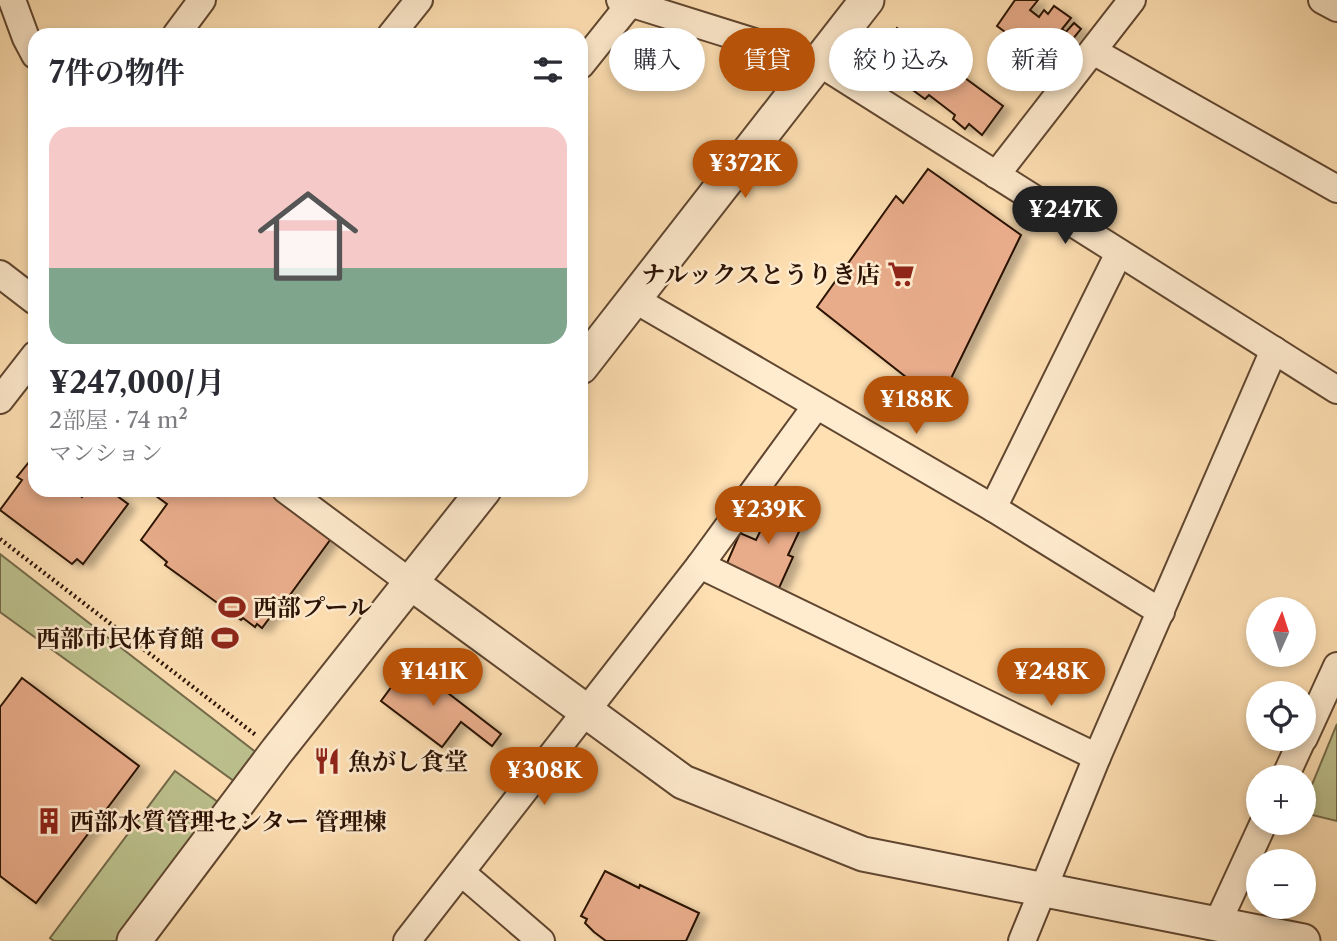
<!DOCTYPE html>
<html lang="ja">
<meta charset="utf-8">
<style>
:root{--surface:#fff;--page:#f2f2f3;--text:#2b2b33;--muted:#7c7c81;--line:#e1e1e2;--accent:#b45309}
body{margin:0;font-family:"Libre Caslon Text","Noto Serif JP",serif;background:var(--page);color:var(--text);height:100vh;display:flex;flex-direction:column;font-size:26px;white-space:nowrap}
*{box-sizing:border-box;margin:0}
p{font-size:23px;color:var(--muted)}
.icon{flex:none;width:38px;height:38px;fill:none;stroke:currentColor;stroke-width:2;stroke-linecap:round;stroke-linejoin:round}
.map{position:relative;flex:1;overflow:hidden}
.panel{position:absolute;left:28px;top:28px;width:560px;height:469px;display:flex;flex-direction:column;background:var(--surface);border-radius:21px;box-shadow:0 4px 10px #0003}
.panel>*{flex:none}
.banner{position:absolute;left:609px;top:28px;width:623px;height:63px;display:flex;gap:14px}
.needle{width:46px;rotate:3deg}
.buttons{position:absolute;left:1246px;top:597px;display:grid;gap:14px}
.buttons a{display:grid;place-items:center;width:70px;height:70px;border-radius:50%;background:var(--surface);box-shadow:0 4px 10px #0003;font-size:35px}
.price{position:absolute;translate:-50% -60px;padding:0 16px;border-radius:24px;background:var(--accent);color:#fff;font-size:23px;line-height:46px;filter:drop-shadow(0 2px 4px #0008)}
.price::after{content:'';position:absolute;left:50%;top:42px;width:21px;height:16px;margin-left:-10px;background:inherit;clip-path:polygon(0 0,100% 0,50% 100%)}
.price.selected{background:#222;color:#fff}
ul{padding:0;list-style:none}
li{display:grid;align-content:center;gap:14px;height:371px;padding:0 21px}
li+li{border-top:2px solid var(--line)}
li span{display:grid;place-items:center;height:217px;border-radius:21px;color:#555}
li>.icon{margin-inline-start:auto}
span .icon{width:126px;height:126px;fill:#fffc;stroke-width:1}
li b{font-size:30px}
h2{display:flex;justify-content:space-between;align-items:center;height:84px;padding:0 21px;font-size:30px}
.chip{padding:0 24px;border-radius:32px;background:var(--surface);box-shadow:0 4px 10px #0003;font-size:24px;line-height:63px}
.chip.selected{background:var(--accent);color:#fff}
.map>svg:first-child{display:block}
</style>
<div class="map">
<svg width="1337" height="941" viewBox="0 0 1337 941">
<defs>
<filter id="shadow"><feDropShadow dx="8" dy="4.5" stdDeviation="3.5" flood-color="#0004"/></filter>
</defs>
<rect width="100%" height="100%" fill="#ffe0b3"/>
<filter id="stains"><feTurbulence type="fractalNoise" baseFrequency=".00286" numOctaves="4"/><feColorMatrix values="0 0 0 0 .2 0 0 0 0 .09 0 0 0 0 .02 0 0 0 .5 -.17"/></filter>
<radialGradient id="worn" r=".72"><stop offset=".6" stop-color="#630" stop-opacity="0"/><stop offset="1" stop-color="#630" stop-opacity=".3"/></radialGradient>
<g fill="#bdc38f" stroke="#746a4a" stroke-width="2">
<polygon points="0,554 257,753 238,784 0,612"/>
<polygon points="1337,724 1337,821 1304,813 1304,804"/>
<polygon points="175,771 222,805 120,941 54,941 50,938"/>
</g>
<g fill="#e8ac8a" stroke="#2b1205" stroke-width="2" filter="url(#shadow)">
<polygon points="1015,0 1038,0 1030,10 1039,17 1044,10 1048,14 1054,6 1071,18 1062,29 1066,32 1074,23 1081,29 1051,66 997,26"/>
<polygon points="897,28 1003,106 982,135 969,124 965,129 953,119 955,115 929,95 925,99 910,88 913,84 898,72 887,86 875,78 871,61"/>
<polygon points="928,169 1021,235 939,403 817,307 896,196 903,203"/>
<polygon points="29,462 35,466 35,490 72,490 82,497 87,490 109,490 128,504 83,564 77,559 72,564 0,510 22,480 17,477"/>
<polygon points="160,490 269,490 333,536 276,614 274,612 262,628 257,624 255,627 243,618 241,620 165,565 167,562 141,540 167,504 156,496"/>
<polygon points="765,501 805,519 788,555 793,557 779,588 727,563 740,533 756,540 769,513 761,510"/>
<polygon points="409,663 501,734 492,746 461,722 442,747 381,701"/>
<polygon points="22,678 139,766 36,903 0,876 0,707"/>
<polygon points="605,871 639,888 640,885 699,913 686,941 606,941 594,932 585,923 587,919 581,916"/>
</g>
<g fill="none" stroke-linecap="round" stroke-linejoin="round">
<defs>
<g id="minor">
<polyline points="12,0 26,38 35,55"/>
<polyline points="620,0 818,62 1337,390"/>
<polyline points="1322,0 1337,8"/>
<polyline points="176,35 202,0"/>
<polyline points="391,35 419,0"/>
<polyline points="1093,51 1337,189"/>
<polyline points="581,65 633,0"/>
<polyline points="996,175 1132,0"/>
<polyline points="0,274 35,301"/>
<polyline points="634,299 993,508 1161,612"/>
<polyline points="0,400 35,355"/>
<polyline points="286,490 411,583"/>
<polyline points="993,508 1119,253"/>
<polyline points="700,565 1097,757"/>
<polyline points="1304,738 1337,666"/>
<polyline points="1285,777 1303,738"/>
<polyline points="462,873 541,941"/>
<polyline points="1217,924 1264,822"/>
<polyline points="407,941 700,565 816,406"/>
<polyline points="1022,941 1097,757 1274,350"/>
</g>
<g id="tertiary">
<polyline points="581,367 867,0"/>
<polyline points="411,583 683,782 863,854 1303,941"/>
<polyline points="134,941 277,751 484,490"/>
</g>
</defs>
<use href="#minor" stroke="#604630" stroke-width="30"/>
<use href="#tertiary" stroke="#604630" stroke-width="37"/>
<polyline stroke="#2b1205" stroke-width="4.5" stroke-dasharray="2 3.5" stroke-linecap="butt" points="0,539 257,736"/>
<use href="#minor" stroke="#ffebce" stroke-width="26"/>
<use href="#tertiary" stroke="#ffebce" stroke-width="33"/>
</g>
<defs>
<symbol id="supermarket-bare" viewBox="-9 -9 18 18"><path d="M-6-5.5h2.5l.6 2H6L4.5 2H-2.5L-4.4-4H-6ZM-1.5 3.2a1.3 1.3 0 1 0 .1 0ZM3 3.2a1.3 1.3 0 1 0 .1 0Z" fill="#8f2418" stroke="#ffebce" stroke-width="2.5" paint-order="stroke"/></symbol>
<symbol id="stadium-bare" viewBox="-9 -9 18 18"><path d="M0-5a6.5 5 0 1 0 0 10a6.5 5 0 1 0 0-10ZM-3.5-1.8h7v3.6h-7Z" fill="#8f2418" stroke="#ffebce" stroke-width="2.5" paint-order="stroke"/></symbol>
<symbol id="restaurant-bare" viewBox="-9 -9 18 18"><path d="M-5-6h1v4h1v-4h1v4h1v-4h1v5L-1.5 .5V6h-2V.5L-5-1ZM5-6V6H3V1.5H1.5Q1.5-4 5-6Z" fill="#8f2418" stroke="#ffebce" stroke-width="2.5" paint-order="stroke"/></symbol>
<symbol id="building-bare" viewBox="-9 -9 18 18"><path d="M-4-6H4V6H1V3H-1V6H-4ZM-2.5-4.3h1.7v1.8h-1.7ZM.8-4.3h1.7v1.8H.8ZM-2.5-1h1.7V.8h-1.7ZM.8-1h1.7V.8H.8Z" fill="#8f2418" stroke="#ffebce" stroke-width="2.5" paint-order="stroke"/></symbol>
</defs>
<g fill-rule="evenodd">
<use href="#supermarket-bare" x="882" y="255" width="38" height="38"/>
<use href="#stadium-bare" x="213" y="588" width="38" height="38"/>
<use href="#stadium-bare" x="206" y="619" width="38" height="38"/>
<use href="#restaurant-bare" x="308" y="742" width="38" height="38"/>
<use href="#building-bare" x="30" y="802" width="38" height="38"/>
</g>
<g text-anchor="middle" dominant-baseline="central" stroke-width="5" stroke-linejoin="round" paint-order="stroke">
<g font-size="24" font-weight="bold" fill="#2b1205" stroke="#ffebce" text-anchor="start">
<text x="880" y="274" text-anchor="end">ナルックスとうりき店</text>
<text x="253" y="607">西部プール</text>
<text x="204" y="638" text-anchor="end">西部市民体育館</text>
<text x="348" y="761">魚がし食堂</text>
<text x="70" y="821">西部水質管理センター 管理棟</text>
</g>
</g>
<rect width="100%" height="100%" filter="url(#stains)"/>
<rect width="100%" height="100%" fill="url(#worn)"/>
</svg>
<div class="buttons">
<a><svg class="needle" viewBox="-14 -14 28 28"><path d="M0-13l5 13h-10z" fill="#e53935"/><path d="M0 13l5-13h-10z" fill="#7c7c81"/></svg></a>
<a><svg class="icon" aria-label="locate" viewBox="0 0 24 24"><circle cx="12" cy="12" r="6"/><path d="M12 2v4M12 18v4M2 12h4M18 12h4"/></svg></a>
<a>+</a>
<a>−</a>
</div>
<b class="price" style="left:745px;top:200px">¥372K</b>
<b class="price selected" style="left:1065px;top:246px">¥247K</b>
<b class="price" style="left:916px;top:436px">¥188K</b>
<b class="price" style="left:768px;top:546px">¥239K</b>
<b class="price" style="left:433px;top:708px">¥141K</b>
<b class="price" style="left:1051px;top:708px">¥248K</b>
<b class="price" style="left:544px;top:807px">¥308K</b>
<div class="banner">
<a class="chip">購入</a>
<a class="chip selected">賃貸</a>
<a class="chip">絞り込み</a>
<a class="chip">新着</a>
</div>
<section class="panel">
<h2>7件の物件<svg class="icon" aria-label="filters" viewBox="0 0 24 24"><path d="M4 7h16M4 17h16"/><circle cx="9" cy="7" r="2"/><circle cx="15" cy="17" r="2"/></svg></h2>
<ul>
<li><span style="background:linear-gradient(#f6c9c9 65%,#7fa58c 0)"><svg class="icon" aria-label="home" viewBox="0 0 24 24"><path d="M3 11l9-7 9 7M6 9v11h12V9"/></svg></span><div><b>¥247,000/月</b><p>2部屋 · 74 m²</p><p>マンション</p></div></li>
</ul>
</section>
</div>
